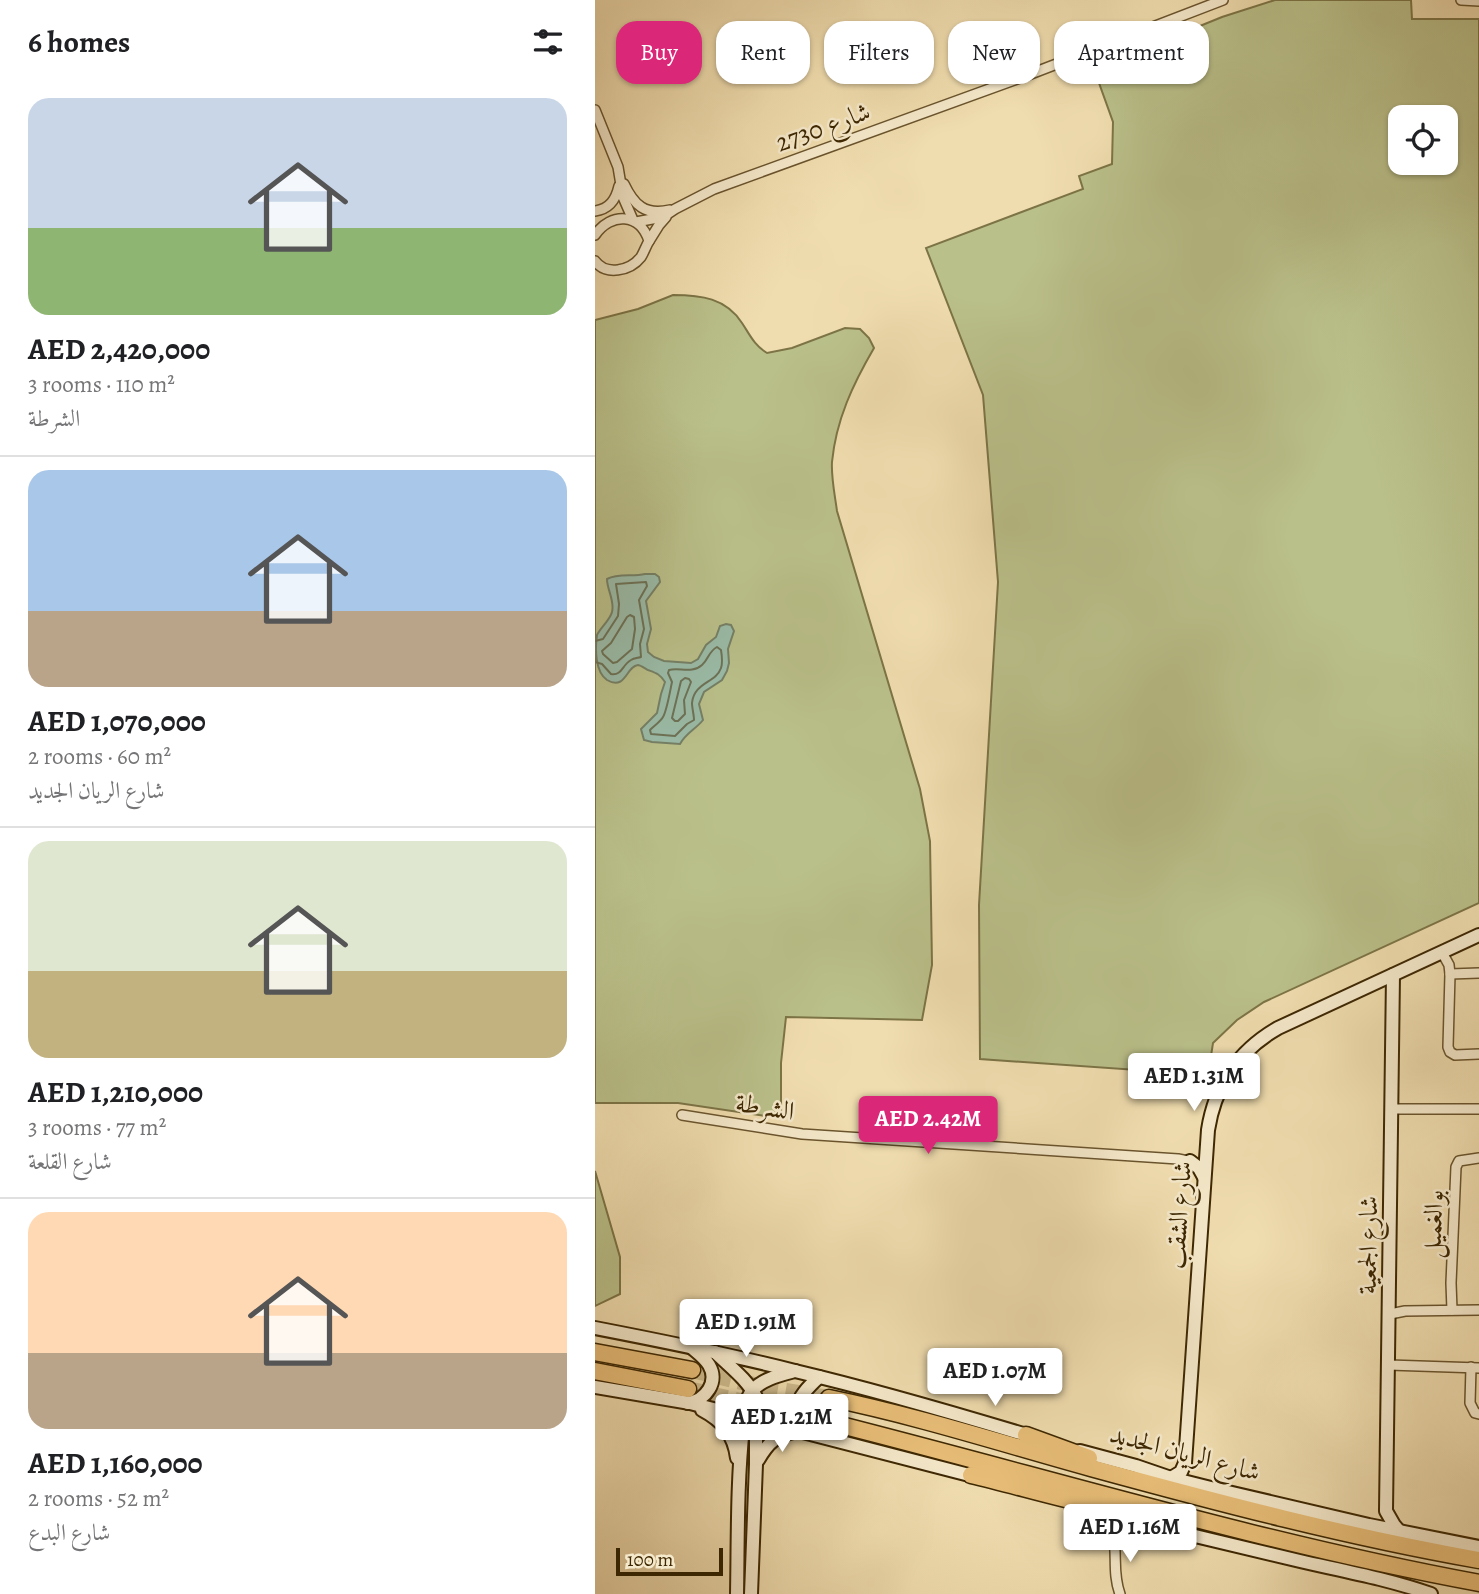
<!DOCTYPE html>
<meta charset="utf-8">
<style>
:root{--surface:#fff;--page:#f2f2f2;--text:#202124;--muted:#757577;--line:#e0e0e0;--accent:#db2777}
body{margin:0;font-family:Alegreya,Amiri,serif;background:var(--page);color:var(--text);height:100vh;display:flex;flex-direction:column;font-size:26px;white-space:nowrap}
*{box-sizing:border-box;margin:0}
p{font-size:23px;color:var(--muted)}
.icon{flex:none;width:38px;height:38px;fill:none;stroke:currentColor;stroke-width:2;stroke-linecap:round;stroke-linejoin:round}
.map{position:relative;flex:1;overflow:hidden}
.sheet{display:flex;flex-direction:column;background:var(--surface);width:595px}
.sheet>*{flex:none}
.guide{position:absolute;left:21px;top:21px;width:665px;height:63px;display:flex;gap:14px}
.tools{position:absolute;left:793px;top:105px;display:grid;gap:14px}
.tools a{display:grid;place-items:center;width:70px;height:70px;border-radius:14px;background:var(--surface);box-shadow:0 2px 5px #0004;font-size:35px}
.scale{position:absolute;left:21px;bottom:18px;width:107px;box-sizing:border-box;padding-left:7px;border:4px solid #3d2702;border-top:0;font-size:19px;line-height:24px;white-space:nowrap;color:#3d2702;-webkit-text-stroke:5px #f5e9cb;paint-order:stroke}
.price{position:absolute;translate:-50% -60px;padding:0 16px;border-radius:7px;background:#fff;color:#222;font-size:23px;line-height:46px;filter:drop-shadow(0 2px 4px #0008)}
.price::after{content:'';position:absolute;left:50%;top:42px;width:21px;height:16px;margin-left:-10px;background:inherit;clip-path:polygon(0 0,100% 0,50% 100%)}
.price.current{background:var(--accent);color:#fff}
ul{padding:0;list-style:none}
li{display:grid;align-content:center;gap:14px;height:371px;padding:0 28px}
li+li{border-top:2px solid var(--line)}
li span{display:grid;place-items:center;height:217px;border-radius:21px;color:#555}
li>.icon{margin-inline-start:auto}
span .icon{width:126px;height:126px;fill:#fffc;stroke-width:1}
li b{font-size:30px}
h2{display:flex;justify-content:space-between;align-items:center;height:84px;padding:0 28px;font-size:30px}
.tag{padding:0 24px;border-radius:21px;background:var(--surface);box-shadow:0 2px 5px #0004;font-size:24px;line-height:63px}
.tag.current{background:var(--accent);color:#fff}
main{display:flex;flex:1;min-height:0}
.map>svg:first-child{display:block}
</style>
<main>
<section class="sheet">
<h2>6 homes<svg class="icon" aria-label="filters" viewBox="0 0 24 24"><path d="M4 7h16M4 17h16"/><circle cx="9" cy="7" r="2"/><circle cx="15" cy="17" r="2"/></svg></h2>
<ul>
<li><span style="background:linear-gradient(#c9d6e8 60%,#8fb573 0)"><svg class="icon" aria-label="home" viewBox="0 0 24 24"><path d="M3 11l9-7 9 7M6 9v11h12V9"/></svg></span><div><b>AED 2,420,000</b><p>3 rooms · 110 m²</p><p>الشرطة</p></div></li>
<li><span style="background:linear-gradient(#a9c7e8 65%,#b9a48a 0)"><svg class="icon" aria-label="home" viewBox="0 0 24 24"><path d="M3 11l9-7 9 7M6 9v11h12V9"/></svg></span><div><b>AED 1,070,000</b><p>2 rooms · 60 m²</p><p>شارع الريان الجديد</p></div></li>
<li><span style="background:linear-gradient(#dfe7d0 60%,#c2b280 0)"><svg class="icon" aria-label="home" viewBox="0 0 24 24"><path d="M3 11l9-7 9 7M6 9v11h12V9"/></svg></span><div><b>AED 1,210,000</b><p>3 rooms · 77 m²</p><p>شارع القلعة</p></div></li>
<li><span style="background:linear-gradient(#ffd9b3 65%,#b9a48a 0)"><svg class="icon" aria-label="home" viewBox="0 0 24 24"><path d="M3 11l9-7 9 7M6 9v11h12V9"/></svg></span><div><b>AED 1,160,000</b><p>2 rooms · 52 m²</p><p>شارع البدع</p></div></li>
</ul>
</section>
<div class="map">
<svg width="884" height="1594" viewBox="0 0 884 1594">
<rect width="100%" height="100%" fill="#f0ddaf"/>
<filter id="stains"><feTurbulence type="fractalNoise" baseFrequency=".00286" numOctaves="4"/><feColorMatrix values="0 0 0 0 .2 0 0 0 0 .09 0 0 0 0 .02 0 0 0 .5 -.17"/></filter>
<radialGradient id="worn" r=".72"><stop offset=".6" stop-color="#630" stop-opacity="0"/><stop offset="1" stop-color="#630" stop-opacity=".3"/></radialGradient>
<g fill="#bac08a" stroke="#7c7446" stroke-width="2" fill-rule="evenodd">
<path d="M680,0H816L817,19H884V903L669,1002L642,1020L618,1043L613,1075L385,1059L384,905L403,582L388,395L331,248L488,189L484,176L517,164L518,122L499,69L627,17ZM805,117H850V163H805Z"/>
<path d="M78,295C106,295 131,298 147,323C155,335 159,345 172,353L197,348L250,328L265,329L274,338L279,348C258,384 241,420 237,462C236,477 240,496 242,511L325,789L335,841L337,965L327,1020L191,1017L186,1063V1111L170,1116L83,1103H0V320L43,309Z"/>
<polygon points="0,1171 25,1257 25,1294 0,1306"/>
</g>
<path fill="#9abca9" stroke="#758066" stroke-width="2" d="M50,574H60L64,577L65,582L51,601L56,629L52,644L53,652L59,657L69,661L96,663L103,659L111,645L121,637L125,626L131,624L136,625L139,631L133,649L134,663L132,671L127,680L109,692L104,704L108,720C101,729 91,733 85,744L57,742L49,740L46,729L62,713L66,694L70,682C65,674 61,673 53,670C51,669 45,665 43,665C31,666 31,691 12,680C0,672 0,648 2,635C6,627 15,620 17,612C20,601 12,590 12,579C23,573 38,577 50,574Z"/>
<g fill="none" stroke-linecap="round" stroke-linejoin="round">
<g stroke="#6c7256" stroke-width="2">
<polygon points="35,615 39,617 40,629 37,649 22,662 18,663 8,654 7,651 16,643 32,617"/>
<path d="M0,641L8,639L23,616L24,604L21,584L51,582L52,586L44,600L49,629L45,644L46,657C43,658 39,658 36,660C27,665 27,676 16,674L7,664L0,662"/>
<path d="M122,647L126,650C127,656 128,662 126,668C121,683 99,682 97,703C97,708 99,715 99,720L92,724L80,736L56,734L55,730C59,726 65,722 68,717C72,710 75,691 77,682L73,673L74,670C84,667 97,674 107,665C114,659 113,652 122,647Z"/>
<polygon points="90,678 94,679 96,682 89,700 90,714 83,721 80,721 77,718 86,681"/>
</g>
<g stroke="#ccb98c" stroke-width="16" stroke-dasharray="16 8" stroke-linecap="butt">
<polyline points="97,1370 167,1387 234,1398"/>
<polyline points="93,1389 226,1420"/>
</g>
<defs>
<g id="street">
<polyline points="866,0 884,1"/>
<polyline points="0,110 23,167 28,197 38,220"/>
<path d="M29,184C39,205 50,216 75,210"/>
<path d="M0,211C15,209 21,199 24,186"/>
<polyline points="41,222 68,217 80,209 119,189 433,75 628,0"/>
<path d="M0,235C16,212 45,213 54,241C51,246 49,252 46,257C35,271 11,276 0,261"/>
<polyline points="54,241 64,225 71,217"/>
<polyline points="849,956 854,965 855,974 853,1047 855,1052 860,1055 884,1054"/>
<polyline points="855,974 884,973"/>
<polyline points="797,1109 884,1109"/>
<polyline points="87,1115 207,1134 583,1159 598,1162"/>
<polyline points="857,1310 856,1283 861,1167 864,1161 884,1158"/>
<polyline points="795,1314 810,1311 884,1310"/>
<polyline points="794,1365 884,1368"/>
<polyline points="876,1367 875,1403 880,1413 884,1414"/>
<path d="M507,1514C529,1541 514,1564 525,1594"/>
<path d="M520,1540C525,1529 530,1525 542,1523"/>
</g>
<g id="secondary">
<polyline points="798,975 791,1511 799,1525 805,1532"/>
<polyline points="595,1161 604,1168 609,1177"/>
<path d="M0,1328C67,1341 133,1354 200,1371C280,1390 359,1413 438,1437"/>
<path d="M120,1352C134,1366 152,1379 161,1397V1464L156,1594"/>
<path d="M224,1377C200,1399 191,1414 224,1432"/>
<polyline points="0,1387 95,1403 382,1477"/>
<path d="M93,1403C111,1400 124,1382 114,1365C110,1358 103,1353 97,1348"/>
<path d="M107,1410C128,1421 139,1435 142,1458"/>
<polyline points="485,1451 541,1466 576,1478 620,1489 774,1525 884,1547"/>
<path d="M163,1460C174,1441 181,1436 202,1431"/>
<path d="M576,1478L586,1472L590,1463L613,1130C620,1085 643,1051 683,1028L884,935"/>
<path d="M537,1521C593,1534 649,1548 705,1561C749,1571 793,1579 836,1594"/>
<path d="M142,1594C143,1538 142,1483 148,1427C150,1416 149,1401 157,1391C167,1379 185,1375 200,1371"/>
</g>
<g id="highway">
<polyline points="0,1352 97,1370"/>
<polyline points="0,1371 93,1389"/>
<path d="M234,1398C322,1416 409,1444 496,1468C624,1503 753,1537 884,1560"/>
<path d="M226,1420C445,1475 662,1542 884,1583"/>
<polyline points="431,1435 494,1458"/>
<path d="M376,1475C419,1485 461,1498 505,1507C525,1512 544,1517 564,1518"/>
</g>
</defs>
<use href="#street" stroke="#6a542d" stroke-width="12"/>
<use href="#secondary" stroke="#3d2702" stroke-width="16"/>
<use href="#highway" stroke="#3d2702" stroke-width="19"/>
<use href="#street" stroke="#f5e9cb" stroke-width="9"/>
<use href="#secondary" stroke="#f5e9cb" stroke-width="12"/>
<use href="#highway" stroke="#e8be78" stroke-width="16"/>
</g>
<g text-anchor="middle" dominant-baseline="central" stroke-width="5" stroke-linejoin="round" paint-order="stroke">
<g font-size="26" fill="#3d2702" stroke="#f5e9cb">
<text transform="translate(228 127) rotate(-20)">شارع 2730</text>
<text transform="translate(170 1107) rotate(9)">الشرطة</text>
<text transform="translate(584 1215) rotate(-86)">شارع الشقب</text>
<text transform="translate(838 1224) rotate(-88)">بوالغميل</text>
<text transform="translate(773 1245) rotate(-89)">شارع الجمعية</text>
<text transform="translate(590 1453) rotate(15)">شارع الريان الجديد</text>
</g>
</g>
<rect width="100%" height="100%" filter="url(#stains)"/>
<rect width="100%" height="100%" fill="url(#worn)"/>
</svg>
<div class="tools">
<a><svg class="icon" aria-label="locate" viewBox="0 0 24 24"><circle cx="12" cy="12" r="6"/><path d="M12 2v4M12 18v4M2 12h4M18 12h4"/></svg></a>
</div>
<div class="scale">100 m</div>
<b class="price" style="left:599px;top:1113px">AED 1.31M</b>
<b class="price current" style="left:333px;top:1156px">AED 2.42M</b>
<b class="price" style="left:151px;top:1359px">AED 1.91M</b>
<b class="price" style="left:400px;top:1408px">AED 1.07M</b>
<b class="price" style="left:187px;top:1454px">AED 1.21M</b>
<b class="price" style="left:535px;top:1564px">AED 1.16M</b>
<div class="guide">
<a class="tag current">Buy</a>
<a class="tag">Rent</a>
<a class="tag">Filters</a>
<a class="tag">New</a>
<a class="tag">Apartment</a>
</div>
</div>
</main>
